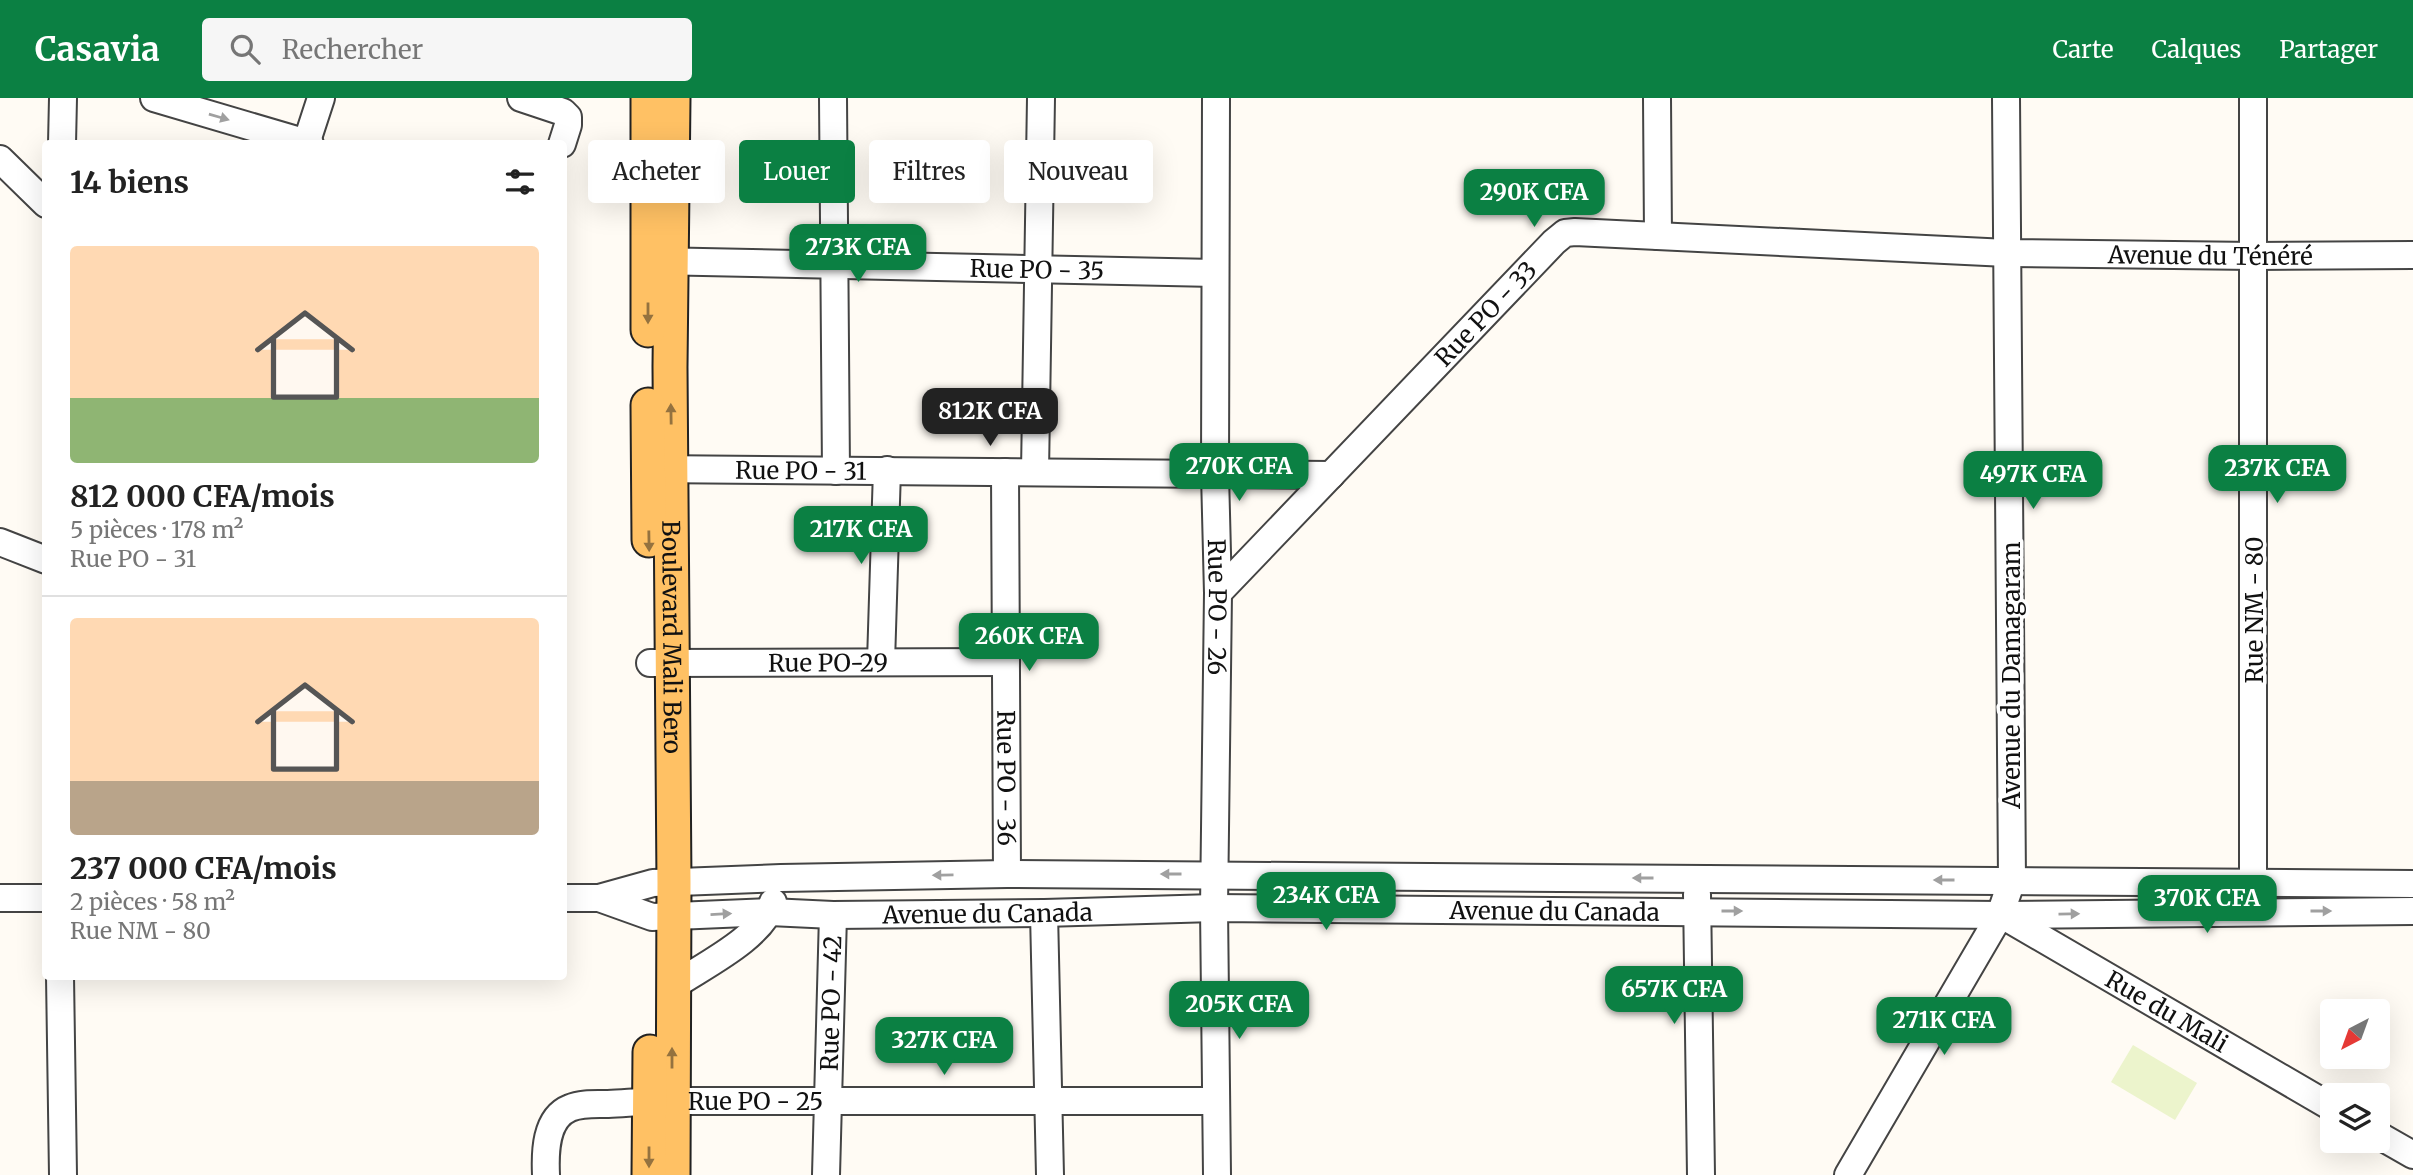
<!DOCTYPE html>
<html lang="fr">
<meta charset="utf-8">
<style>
:root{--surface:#fff;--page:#f6f6f6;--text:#222;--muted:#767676;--line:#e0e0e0;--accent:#0b8043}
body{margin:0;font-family:Merriweather,serif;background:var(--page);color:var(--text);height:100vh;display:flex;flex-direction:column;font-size:26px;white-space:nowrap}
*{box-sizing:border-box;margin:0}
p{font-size:23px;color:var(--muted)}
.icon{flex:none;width:38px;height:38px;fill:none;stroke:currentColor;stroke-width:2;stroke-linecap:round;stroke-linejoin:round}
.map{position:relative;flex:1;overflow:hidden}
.panel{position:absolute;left:42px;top:42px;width:525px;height:840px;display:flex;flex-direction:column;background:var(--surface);border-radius:7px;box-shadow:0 7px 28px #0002}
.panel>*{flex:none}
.top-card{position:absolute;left:588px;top:42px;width:665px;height:63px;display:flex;gap:14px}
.needle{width:46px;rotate:221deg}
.controls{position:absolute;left:2320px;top:901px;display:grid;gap:14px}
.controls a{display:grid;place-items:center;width:70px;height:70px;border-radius:7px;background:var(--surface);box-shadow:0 7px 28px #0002;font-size:35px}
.price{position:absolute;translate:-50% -60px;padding:0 16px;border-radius:14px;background:var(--accent);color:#fff;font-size:23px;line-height:46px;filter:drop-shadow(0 2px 4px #0008)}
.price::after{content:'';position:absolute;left:50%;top:42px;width:21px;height:16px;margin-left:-10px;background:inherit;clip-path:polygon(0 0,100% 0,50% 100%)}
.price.current{background:#222;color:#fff}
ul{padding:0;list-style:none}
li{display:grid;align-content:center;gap:14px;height:371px;padding:0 28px}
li+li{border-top:2px solid var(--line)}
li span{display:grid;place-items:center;height:217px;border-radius:7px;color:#555}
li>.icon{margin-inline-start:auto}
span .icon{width:126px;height:126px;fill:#fffc;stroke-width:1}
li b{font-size:30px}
h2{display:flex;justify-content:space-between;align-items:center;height:84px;padding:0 28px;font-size:30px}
.pill{padding:0 24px;border-radius:7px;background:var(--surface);box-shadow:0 7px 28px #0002;font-size:24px;line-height:63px}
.pill.current{background:var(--accent);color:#fff}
header{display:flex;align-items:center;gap:42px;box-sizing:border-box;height:98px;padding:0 35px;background:var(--accent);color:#fff}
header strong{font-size:33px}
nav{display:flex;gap:38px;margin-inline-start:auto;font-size:24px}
.search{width:490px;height:63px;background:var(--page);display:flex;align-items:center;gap:18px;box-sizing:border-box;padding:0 24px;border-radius:7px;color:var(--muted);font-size:26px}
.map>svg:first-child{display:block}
</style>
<header>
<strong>Casavia</strong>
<div class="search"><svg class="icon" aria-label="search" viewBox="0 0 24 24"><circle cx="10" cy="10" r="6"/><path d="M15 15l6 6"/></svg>Rechercher</div>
<nav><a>Carte</a><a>Calques</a><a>Partager</a></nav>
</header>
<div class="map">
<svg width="2413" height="1077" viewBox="0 0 2413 1077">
<rect width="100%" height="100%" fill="#fffbf4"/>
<polygon fill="#ecf4cc" points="2133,947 2197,985 2175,1022 2111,984"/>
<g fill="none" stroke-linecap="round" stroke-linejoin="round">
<defs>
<g id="minor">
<polyline points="154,0 310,46"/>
<polyline points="521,0 563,14 568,19 568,27 562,46"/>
<polyline points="833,0 836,373"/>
<path id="s1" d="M1216,0L1215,376L1218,495L1214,810L1217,1077"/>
<polyline points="1657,0 1658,138"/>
<polyline points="62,46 63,0"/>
<polyline points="306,46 321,0"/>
<polyline points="0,61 46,106"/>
<path id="s2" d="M654,163L1215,175"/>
<path id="s3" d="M651,371L1331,377"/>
<path id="s4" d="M1005,374L1007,776"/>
<polyline points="1035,374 1041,0"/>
<polyline points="0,444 46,462"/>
<path id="s5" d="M1218,495L1554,144L1565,135L1575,134L2007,155L2254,158L2413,157"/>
<polyline points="881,564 887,372"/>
<path id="s6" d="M650,565L1006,564"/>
<polyline points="1697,796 1701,1077"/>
<polyline points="0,800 46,800"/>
<polyline points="564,800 599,800 653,785 781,780 1007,776 2413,786"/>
<path id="s7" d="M599,800L652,819L770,814L833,817L1044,815L1214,810L2000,817L2413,813"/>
<polyline points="2253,801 2253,0"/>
<polyline points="1044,815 1050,1077"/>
<path id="s8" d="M2002,817L2333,1010"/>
<polyline points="60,878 63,1077"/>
<path d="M672,889C704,867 761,841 773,804"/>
<polyline points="2378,1037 2413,1057"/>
<path id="s9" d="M546,1077C545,1055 545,1020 570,1010C581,1005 595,1006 608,1006C629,1005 651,1003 673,1003H1216"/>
<path id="s10" d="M826,1077L833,817"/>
<polyline points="1848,1077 2000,817 2012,782 2006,0"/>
</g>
<g id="major">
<path id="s11" d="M673,0L670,269L674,785L673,1077"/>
<polyline points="648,232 648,0"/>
<polyline points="648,307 649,442"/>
<polyline points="649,1077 650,954"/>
</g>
</defs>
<use href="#minor" stroke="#444" stroke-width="30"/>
<use href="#major" stroke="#222" stroke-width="37"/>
<use href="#minor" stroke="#fff" stroke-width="26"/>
<use href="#major" stroke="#ffc164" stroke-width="33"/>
</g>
<defs><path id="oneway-solid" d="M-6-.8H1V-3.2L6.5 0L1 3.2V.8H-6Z" transform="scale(1.75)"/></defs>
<g fill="#a0a0a0">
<use href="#oneway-solid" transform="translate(219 19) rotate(16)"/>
<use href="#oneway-solid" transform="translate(1171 776) rotate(180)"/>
<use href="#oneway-solid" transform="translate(943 777) rotate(179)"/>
<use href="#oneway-solid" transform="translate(1643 780) rotate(-180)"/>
<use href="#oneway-solid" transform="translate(1944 782) rotate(-180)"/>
<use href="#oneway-solid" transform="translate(1732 813)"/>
<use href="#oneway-solid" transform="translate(2321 813)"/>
<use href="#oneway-solid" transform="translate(721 816) rotate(-3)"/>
<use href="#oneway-solid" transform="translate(2069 816) rotate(-1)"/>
</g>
<g fill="#94723f">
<use href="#oneway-solid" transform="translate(648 215) rotate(90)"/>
<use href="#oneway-solid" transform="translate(671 316) rotate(-91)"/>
<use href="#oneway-solid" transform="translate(649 443) rotate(89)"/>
<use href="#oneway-solid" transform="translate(672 960) rotate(-90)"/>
<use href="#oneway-solid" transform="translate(649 1059) rotate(90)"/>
</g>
<g text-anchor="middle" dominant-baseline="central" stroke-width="7" stroke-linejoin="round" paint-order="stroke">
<g font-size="24" fill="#111" stroke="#fff">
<text stroke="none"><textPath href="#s5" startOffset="1146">Avenue du Ténéré</textPath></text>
<text stroke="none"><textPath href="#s2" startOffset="383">Rue PO - 35</textPath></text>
<text stroke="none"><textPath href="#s5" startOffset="387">Rue PO - 33</textPath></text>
<text stroke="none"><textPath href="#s3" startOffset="150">Rue PO - 31</textPath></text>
<text stroke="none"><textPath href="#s1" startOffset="509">Rue PO - 26</textPath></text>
<text transform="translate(2254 512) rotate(-90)">Rue NM - 80</text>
<text stroke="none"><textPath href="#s11" startOffset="539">Boulevard Mali Bero</textPath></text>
<text stroke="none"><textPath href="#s6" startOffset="178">Rue PO-29</textPath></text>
<text transform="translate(2011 577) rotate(-90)">Avenue du Damagaram</text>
<text stroke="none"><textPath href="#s4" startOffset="306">Rue PO - 36</textPath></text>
<text stroke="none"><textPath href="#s7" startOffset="959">Avenue du Canada</textPath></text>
<text stroke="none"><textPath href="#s7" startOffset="392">Avenue du Canada</textPath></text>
<text stroke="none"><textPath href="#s10" startOffset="172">Rue PO - 42</textPath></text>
<text stroke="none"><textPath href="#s8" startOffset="191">Rue du Mali</textPath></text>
<text stroke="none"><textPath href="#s9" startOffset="262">Rue PO - 25</textPath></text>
</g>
</g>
</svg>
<div class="controls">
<a><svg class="needle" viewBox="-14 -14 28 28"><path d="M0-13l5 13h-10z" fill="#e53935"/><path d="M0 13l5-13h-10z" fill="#767676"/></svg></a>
<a><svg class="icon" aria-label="layers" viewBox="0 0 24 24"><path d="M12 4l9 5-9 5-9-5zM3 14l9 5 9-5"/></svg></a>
</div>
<b class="price" style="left:1534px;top:131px">290K CFA</b>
<b class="price" style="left:858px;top:186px">273K CFA</b>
<b class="price current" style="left:990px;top:350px">812K CFA</b>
<b class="price" style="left:1239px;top:405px">270K CFA</b>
<b class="price" style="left:2277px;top:407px">237K CFA</b>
<b class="price" style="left:2033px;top:413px">497K CFA</b>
<b class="price" style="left:861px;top:468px">217K CFA</b>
<b class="price" style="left:1029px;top:575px">260K CFA</b>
<b class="price" style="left:1326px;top:834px">234K CFA</b>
<b class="price" style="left:2207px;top:837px">370K CFA</b>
<b class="price" style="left:1674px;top:928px">657K CFA</b>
<b class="price" style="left:1239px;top:943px">205K CFA</b>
<b class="price" style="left:1944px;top:959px">271K CFA</b>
<b class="price" style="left:944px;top:979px">327K CFA</b>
<div class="top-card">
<a class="pill">Acheter</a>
<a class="pill current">Louer</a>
<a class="pill">Filtres</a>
<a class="pill">Nouveau</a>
</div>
<section class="panel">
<h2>14 biens<svg class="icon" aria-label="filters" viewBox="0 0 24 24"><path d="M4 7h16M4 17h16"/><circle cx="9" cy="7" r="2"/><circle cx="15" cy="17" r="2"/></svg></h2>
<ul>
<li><span style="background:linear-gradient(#ffd9b3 70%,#8fb573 0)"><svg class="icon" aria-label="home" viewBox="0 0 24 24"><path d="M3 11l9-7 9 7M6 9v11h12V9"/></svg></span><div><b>812 000 CFA/mois</b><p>5 pièces · 178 m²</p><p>Rue PO - 31</p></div></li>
<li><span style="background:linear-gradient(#ffd9b3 75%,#b9a48a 0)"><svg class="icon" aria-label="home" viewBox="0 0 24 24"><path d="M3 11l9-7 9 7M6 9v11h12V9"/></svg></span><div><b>237 000 CFA/mois</b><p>2 pièces · 58 m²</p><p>Rue NM - 80</p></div></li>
</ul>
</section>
</div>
